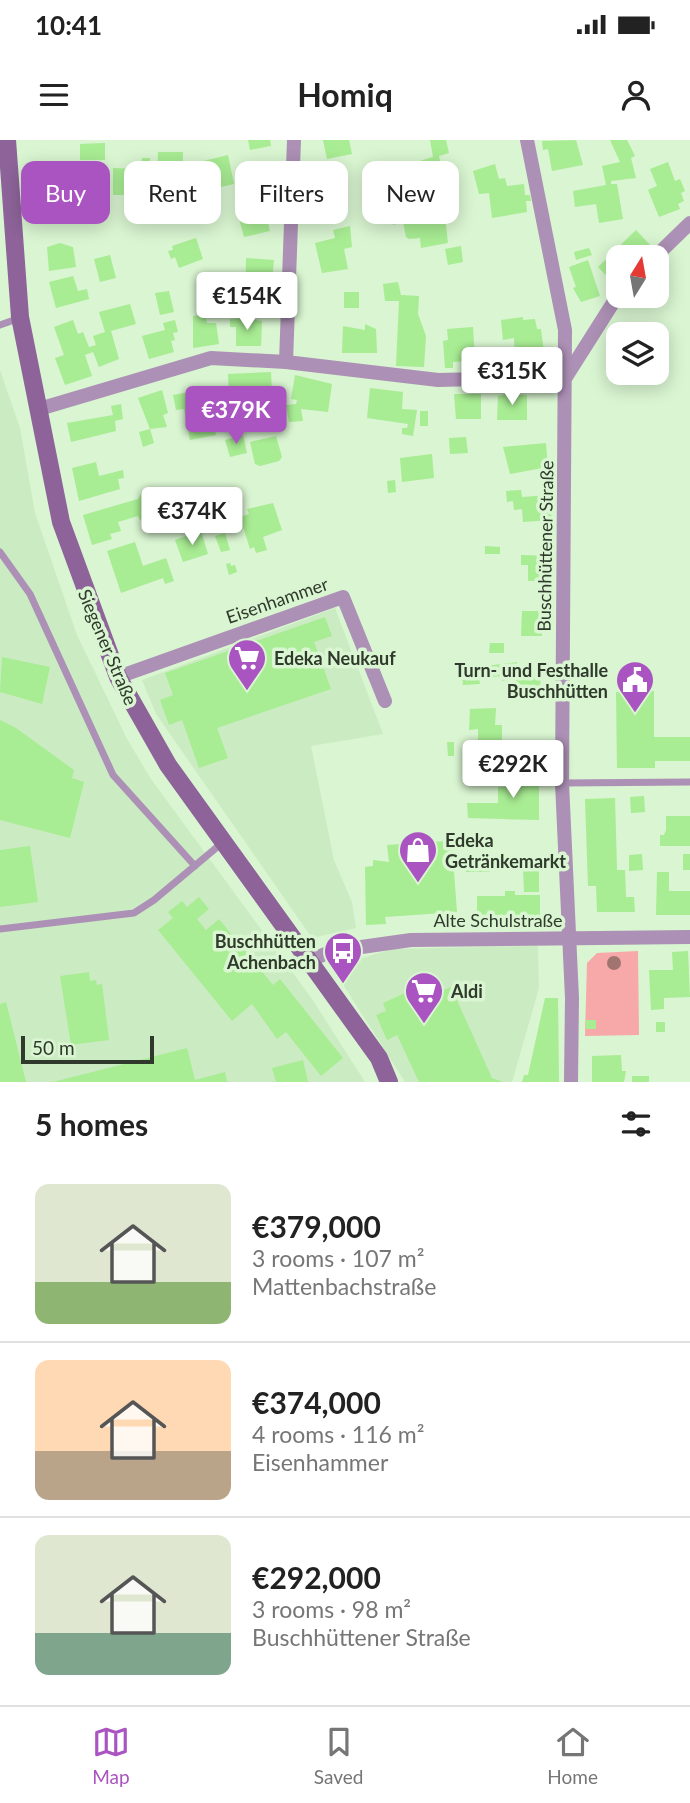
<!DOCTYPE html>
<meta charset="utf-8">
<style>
:root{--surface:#fff;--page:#f2f2f2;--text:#222;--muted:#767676;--line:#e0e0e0;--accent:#aa54c2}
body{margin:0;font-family:Lato,sans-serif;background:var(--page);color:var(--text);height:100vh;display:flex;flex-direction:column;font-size:26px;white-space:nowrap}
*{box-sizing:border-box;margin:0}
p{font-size:23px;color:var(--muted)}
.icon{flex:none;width:38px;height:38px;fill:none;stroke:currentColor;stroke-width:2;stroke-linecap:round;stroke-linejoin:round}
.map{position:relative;height:942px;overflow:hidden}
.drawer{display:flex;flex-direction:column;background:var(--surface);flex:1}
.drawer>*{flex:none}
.top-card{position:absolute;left:21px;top:21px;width:649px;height:63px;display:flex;gap:14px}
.needle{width:46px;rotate:11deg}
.tools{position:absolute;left:606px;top:105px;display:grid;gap:14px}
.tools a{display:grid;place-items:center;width:63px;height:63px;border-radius:14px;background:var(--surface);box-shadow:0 4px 18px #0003;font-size:35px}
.scale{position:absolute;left:21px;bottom:18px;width:133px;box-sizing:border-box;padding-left:7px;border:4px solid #2f392c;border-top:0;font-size:19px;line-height:24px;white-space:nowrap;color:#2f392c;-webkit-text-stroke:5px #d9f5d1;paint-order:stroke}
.price{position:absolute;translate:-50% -60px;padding:0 16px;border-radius:7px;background:#fff;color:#222;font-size:23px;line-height:46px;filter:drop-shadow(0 2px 4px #0008)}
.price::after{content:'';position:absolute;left:50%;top:42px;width:21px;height:16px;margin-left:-10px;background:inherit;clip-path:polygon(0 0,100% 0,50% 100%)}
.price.active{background:var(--accent);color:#fff}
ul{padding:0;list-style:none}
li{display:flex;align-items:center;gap:21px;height:175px;padding:0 35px}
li+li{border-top:2px solid var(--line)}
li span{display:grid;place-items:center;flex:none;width:196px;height:140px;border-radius:14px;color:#555}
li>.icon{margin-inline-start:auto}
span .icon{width:84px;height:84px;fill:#fffc;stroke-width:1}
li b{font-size:30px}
h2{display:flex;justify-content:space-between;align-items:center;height:84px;padding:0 35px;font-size:30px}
.chip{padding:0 24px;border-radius:14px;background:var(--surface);box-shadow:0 4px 18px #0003;font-size:24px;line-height:63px}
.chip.active{background:var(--accent);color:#fff}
.status{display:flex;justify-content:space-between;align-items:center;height:49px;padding:0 35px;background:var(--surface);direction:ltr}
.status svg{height:19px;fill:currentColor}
header{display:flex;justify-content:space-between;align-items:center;height:91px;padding:0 35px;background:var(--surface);font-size:32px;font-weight:700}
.menu{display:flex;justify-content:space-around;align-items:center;height:98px;border-top:2px solid var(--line);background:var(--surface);font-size:19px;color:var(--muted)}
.menu a{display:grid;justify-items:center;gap:4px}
.menu .active{color:var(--accent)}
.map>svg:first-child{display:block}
</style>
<div class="status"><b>10:41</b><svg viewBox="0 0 49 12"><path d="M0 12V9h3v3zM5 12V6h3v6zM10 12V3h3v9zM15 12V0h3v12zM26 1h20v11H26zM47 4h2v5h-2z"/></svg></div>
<header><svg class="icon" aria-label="menu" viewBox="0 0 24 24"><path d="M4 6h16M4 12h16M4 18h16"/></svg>Homiq<svg class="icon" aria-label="person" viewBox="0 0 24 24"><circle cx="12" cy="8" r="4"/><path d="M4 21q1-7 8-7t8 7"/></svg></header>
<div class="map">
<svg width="690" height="942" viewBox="0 0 690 942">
<rect width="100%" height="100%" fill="#d9f5d1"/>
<g fill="#cbecc2">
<polygon points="0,230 20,288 35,373 77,495 127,599 151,639 312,859 365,942 0,942"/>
<polygon points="335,468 383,594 311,606 334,720 352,762 356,788 312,798 156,574 142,540"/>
<polygon points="538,806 539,848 512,942 405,942 332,827 393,809"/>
</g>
<polygon fill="#f7a8a9" points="638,811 639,895 585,896 587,823 597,813"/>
<g fill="#a8ec93">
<polygon points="248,0 270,0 271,6 250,10"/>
<polygon points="323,0 349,0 352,14 327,19"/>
<polygon points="430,0 446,0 449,13 439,16 446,47 418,56 413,39 406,41 402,26 433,17"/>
<polygon points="576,0 583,25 552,31 548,9 543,10 542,1"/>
<polygon points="610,0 627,0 635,16 631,18 636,38 611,41 611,44 617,44 623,79 599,83 596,64 575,67 573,51 606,45 602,26 620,22"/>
<polygon points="105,3 105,20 80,20 80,4"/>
<polygon points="158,12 183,12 182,48 157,47"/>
<polygon points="228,15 234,44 216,48 215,43 208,43 203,21"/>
<polygon points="142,18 150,18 149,42 141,42 141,55 113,55 113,28 141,29"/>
<polygon points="668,22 675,41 680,39 685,51 681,53 684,61 678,64 680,69 659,77 648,50 657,46 650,29"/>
<polygon points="495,24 499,39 505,38 507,46 524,44 525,55 530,55 531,61 526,61 527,72 492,78 489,53 479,54 473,31"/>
<polygon points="276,29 284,59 269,63 261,32"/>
<polygon points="44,32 67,32 67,37 73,37 67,60 44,60"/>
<polygon points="262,57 270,91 244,97 235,64"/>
<polygon points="188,59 190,66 169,71 167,64"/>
<polygon points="434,62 435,69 444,67 448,103 421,108 420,98 409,99 406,97 403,82 393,85 388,71 403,66 406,74 423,70 422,64"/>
<polygon points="350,86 352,107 344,109 348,129 322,133 315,103 335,98 333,90"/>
<polygon points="636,90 651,106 639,117 618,117 618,138 613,143 598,127"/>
<polygon points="196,98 203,119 179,128 175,117 171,119 168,111 173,110 172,106"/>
<polygon points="60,103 73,107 76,127 49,131 47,107"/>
<polygon points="461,106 463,122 448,125 445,109"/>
<polygon points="589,108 592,115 576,120 574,112"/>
<polygon points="110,115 116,138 100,142 94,119"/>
<polygon points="246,118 274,120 271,150 262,149 260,176 245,175"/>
<polygon points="588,120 600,156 581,162 573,148 576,147 569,127"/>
<polygon points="73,136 78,151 87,149 89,159 56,168 49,142"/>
<polygon points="398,142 401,155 419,156 418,174 426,196 424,227 396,226 399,161 385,161 383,144"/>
<polygon points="169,151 174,172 160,175 155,153"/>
<rect x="344" y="152" width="15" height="16"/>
<polygon points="130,164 136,184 111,191 119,219 99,227 93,212 85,215 92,236 65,245 55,218 64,215 54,187 73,180 78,194 83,192 89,207 96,205 93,196 105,192 99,172"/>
<polygon points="201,175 206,177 207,183 216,183 219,204 193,208 193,176"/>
<polygon points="523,177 523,180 535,179 537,189 541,189 544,212 515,217 514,198 503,200 501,180"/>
<polygon points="242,178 262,181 261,206 236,206 236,187 230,187 230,179"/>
<polygon points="175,180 178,192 173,193 175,200 171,201 174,212 149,219 142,196 165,190 163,183"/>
<polygon points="365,184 376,189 377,213 342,213 343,186 365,190"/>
<polygon points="473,187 475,221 453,222 453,228 445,228 443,201 448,200 447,189"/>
<polygon points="271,232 272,253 244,252 244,257 229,258 228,234"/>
<polygon points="295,235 332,244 328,272 301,269 303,281 289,282 286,265 296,264 297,260 291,259"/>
<polygon points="370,248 403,252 402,269 417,270 413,296 402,294 402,288 407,288 408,284 367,278"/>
<polygon points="162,250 168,273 163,275 167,287 150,289 138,258"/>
<polygon points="189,252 192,267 210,263 216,295 190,300 184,269 176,270 173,255"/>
<polygon points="454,254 481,254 481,279 456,279"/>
<polygon points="507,254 527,255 527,280 497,280 498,256"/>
<polygon points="280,262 282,277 274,278 272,263"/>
<polygon points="121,264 123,279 115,281 116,291 71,302 67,283 113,275 111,266"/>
<rect x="420" y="271" width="8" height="15"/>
<polygon points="150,289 154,303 143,307 139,292"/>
<polygon points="243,295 247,313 230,317 225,300"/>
<polygon points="276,296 282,317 279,321 260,326 255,324 250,302"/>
<polygon points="466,297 468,313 450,314 449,298"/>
<polygon points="546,303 548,327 510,334 503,307"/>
<polygon points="432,314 434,338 402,342 400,318"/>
<polygon points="96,322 99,336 123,330 124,338 118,339 120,349 79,361 72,328"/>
<polygon points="395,340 396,352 388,353 387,341"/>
<polygon points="158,348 166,372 140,380 138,376 118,382 121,391 110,394 112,399 92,405 83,375 138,359 142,352"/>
<polygon points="521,350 522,357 550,355 552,380 523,382 522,369 514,370 513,361 507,362 506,351"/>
<polygon points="273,363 282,390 263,397 267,410 256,413 254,407 250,409 240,377 249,374 247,369"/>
<polygon points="201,391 208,414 183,422 175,400"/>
<polygon points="225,393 230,410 221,412 215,396"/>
<polygon points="135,402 143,426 166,418 174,441 165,444 163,438 121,453 107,411"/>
<polygon points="485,406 500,407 500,414 485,414"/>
<polygon points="521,415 551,416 550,441 528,441 528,425 521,425"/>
<polygon points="230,423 231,426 235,425 237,432 229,435 226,424"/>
<polygon points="522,471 542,471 542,496 521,496"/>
<polygon points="325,477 332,496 314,502 331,549 217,588 228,618 199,628 182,580 169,585 160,560 173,555 165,533"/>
<polygon points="490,503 504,503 504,513 489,513"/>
<polygon points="2,517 50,527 42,564 0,552"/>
<polygon points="517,522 517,529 541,530 540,556 516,555 516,539 502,541 502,536 479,538 480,544 463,545 461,529"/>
<polygon points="654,551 654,597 690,597 690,621 655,621 655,628 617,628 616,552"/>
<polygon points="496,568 495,585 502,585 502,617 478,617 478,589 469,590 470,569"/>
<polygon points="0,580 16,588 74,630 72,638 84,642 70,698 0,680"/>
<polygon points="447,602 454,602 454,616 448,616"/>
<polygon points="539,630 539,680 468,678 467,663 498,663 498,647 515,647 515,631"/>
<polygon points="644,656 645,672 631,673 630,657"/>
<polygon points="615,658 617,730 625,730 626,757 634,757 635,772 597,772 596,746 588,746 585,659"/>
<polygon points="666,676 690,676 690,706 660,706 660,695 664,695 666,690"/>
<polygon points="446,701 452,705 457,772 385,777 386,784 366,785 365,727 373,726 373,720 389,722 387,705"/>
<polygon points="30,706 38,762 0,767 0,710"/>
<polygon points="642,714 643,730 629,731 629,715"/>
<rect x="683" y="714" width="7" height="16"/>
<polygon points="490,716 490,732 466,732 466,717"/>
<polygon points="523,728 539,728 539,752 524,752"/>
<polygon points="657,732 669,732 669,751 690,751 690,775 656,775"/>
<polygon points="505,751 515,751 515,755 540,755 540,778 481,783 477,779 477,756 505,756"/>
<polygon points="199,757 209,769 197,779 206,790 219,779 273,845 280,839 343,918 321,936 286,892 277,899 252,864 232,881 158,790 173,778 168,772 182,761 187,767"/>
<polygon points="688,811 690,857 664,858 664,869 651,870 649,830 673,830 672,812"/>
<polygon points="89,832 90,841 96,840 97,845 102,844 109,900 71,905 60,836"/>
<polygon points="429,842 434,854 451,847 492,938 503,942 419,942 397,895 387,900 376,875 386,871 383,863"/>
<polygon points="545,858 558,858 559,942 522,942 524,935 528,935"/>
<polygon points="6,862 26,942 0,942 0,864"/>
<rect x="586" y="880" width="10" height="9"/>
<rect x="656" y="882" width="9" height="10"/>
<polygon points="187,908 195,940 225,932 227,942 53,942"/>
<polygon points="621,915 622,931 626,931 624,942 592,942 592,916"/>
<polygon points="303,920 308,942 276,942 272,928"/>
<rect x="632" y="936" width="17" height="6"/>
</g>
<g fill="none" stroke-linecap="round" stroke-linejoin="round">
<g stroke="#ac90b5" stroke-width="7">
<polyline points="0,185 20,178"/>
<polyline points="0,412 30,454 113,635 195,726"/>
<polyline points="562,643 690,642"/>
<polyline points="0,789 134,773 154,760 222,703"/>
</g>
<g stroke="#ac90b5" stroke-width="14">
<polyline points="527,0 565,190 562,643 572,858 571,942"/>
<polyline points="655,117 690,83"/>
<polyline points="286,222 294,0"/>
<polyline points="39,269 211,218 286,222 438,240 566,237 618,155"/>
<polyline points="118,537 343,457 385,561"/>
<polyline points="310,820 333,811 411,800 690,797"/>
</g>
<polyline stroke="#8d6399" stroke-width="18" points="7,0 20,177 61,382 118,537 168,625 379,918 389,942"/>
</g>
<circle fill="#a0746f" cx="614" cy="823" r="7"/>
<defs>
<symbol id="supermarket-pin" viewBox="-11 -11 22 30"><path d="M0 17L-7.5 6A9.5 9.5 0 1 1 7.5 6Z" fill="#aa54c2" stroke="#d9f5d1"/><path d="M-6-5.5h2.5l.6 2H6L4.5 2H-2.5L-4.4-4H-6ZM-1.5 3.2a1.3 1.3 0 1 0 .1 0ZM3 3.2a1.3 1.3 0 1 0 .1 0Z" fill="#fff"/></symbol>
<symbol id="civic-pin" viewBox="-11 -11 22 30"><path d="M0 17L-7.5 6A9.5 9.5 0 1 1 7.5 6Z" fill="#aa54c2" stroke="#d9f5d1"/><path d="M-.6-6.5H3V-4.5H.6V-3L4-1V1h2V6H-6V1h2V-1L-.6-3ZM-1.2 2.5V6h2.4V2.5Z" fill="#fff"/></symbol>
<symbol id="shop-pin" viewBox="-11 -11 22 30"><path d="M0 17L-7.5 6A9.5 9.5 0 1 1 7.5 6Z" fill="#aa54c2" stroke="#d9f5d1"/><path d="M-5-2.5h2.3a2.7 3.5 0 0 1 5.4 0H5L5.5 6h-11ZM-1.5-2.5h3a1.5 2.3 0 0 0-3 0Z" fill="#fff"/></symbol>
<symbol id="bus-pin" viewBox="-11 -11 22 30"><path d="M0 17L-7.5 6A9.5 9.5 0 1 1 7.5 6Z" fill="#aa54c2" stroke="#d9f5d1"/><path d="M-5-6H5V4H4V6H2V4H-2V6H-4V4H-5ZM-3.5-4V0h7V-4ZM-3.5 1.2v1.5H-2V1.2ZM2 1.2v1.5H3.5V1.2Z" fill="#fff"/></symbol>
</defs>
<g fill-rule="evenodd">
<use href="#supermarket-pin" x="225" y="496" width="44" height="60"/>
<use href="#civic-pin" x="613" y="518" width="44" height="60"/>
<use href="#shop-pin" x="396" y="688" width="44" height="60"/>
<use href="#bus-pin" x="321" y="789" width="44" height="60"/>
<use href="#supermarket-pin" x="402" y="829" width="44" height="60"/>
</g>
<g text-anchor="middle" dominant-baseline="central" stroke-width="7" stroke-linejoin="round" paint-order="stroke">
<g font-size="18" fill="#2f392c" stroke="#d9f5d1">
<text transform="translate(545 406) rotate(-89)">Buschhüttener Straße</text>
<text transform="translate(277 460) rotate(-19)">Eisenhammer</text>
<text transform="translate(108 507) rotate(67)">Siegener Straße</text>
<text x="498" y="780">Alte Schulstraße</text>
</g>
<g font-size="18" font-weight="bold" fill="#2f392c" stroke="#d9f5d1" text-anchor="start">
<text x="274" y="518">Edeka Neukauf</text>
<text x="608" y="530" text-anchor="end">Turn- und Festhalle<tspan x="608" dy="21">Buschhütten</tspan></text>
<text x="445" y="700">Edeka<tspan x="445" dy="21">Getränkemarkt</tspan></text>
<text x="316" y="801" text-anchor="end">Buschhütten<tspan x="316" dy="21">Achenbach</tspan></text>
<text x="451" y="851">Aldi</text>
</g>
</g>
</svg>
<div class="tools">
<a><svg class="needle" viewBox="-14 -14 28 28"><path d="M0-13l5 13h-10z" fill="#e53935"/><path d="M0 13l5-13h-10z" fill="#767676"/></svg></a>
<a><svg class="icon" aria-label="layers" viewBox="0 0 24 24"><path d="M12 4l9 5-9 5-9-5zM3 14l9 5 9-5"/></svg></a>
</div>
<div class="scale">50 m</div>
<b class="price" style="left:247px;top:192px">€154K</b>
<b class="price" style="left:512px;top:267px">€315K</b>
<b class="price active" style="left:236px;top:306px">€379K</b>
<b class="price" style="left:192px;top:407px">€374K</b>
<b class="price" style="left:513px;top:660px">€292K</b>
<div class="top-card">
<a class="chip active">Buy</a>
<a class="chip">Rent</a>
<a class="chip">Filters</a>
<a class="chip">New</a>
</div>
</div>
<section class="drawer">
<h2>5 homes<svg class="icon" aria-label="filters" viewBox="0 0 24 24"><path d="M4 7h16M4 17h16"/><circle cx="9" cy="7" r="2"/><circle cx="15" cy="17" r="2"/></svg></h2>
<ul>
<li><span style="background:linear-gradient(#dfe7d0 70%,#8fb573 0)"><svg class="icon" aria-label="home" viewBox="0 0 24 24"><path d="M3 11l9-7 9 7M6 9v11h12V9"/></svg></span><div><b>€379,000</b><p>3 rooms · 107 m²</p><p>Mattenbachstraße</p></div></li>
<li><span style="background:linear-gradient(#ffd9b3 65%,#b9a48a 0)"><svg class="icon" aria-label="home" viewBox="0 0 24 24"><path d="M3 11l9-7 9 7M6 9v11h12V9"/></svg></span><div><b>€374,000</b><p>4 rooms · 116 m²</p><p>Eisenhammer</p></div></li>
<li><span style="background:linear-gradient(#dfe7d0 70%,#7fa58c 0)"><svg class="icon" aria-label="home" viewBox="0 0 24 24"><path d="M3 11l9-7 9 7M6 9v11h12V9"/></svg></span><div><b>€292,000</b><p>3 rooms · 98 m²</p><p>Buschhüttener Straße</p></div></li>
</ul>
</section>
<nav class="menu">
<a class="active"><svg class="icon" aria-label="map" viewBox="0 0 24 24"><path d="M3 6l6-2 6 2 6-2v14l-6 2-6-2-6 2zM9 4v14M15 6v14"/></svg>Map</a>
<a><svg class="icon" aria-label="saved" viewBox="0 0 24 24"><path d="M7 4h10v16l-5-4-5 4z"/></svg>Saved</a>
<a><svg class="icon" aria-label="home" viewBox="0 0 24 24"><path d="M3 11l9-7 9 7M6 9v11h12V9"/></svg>Home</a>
</nav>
